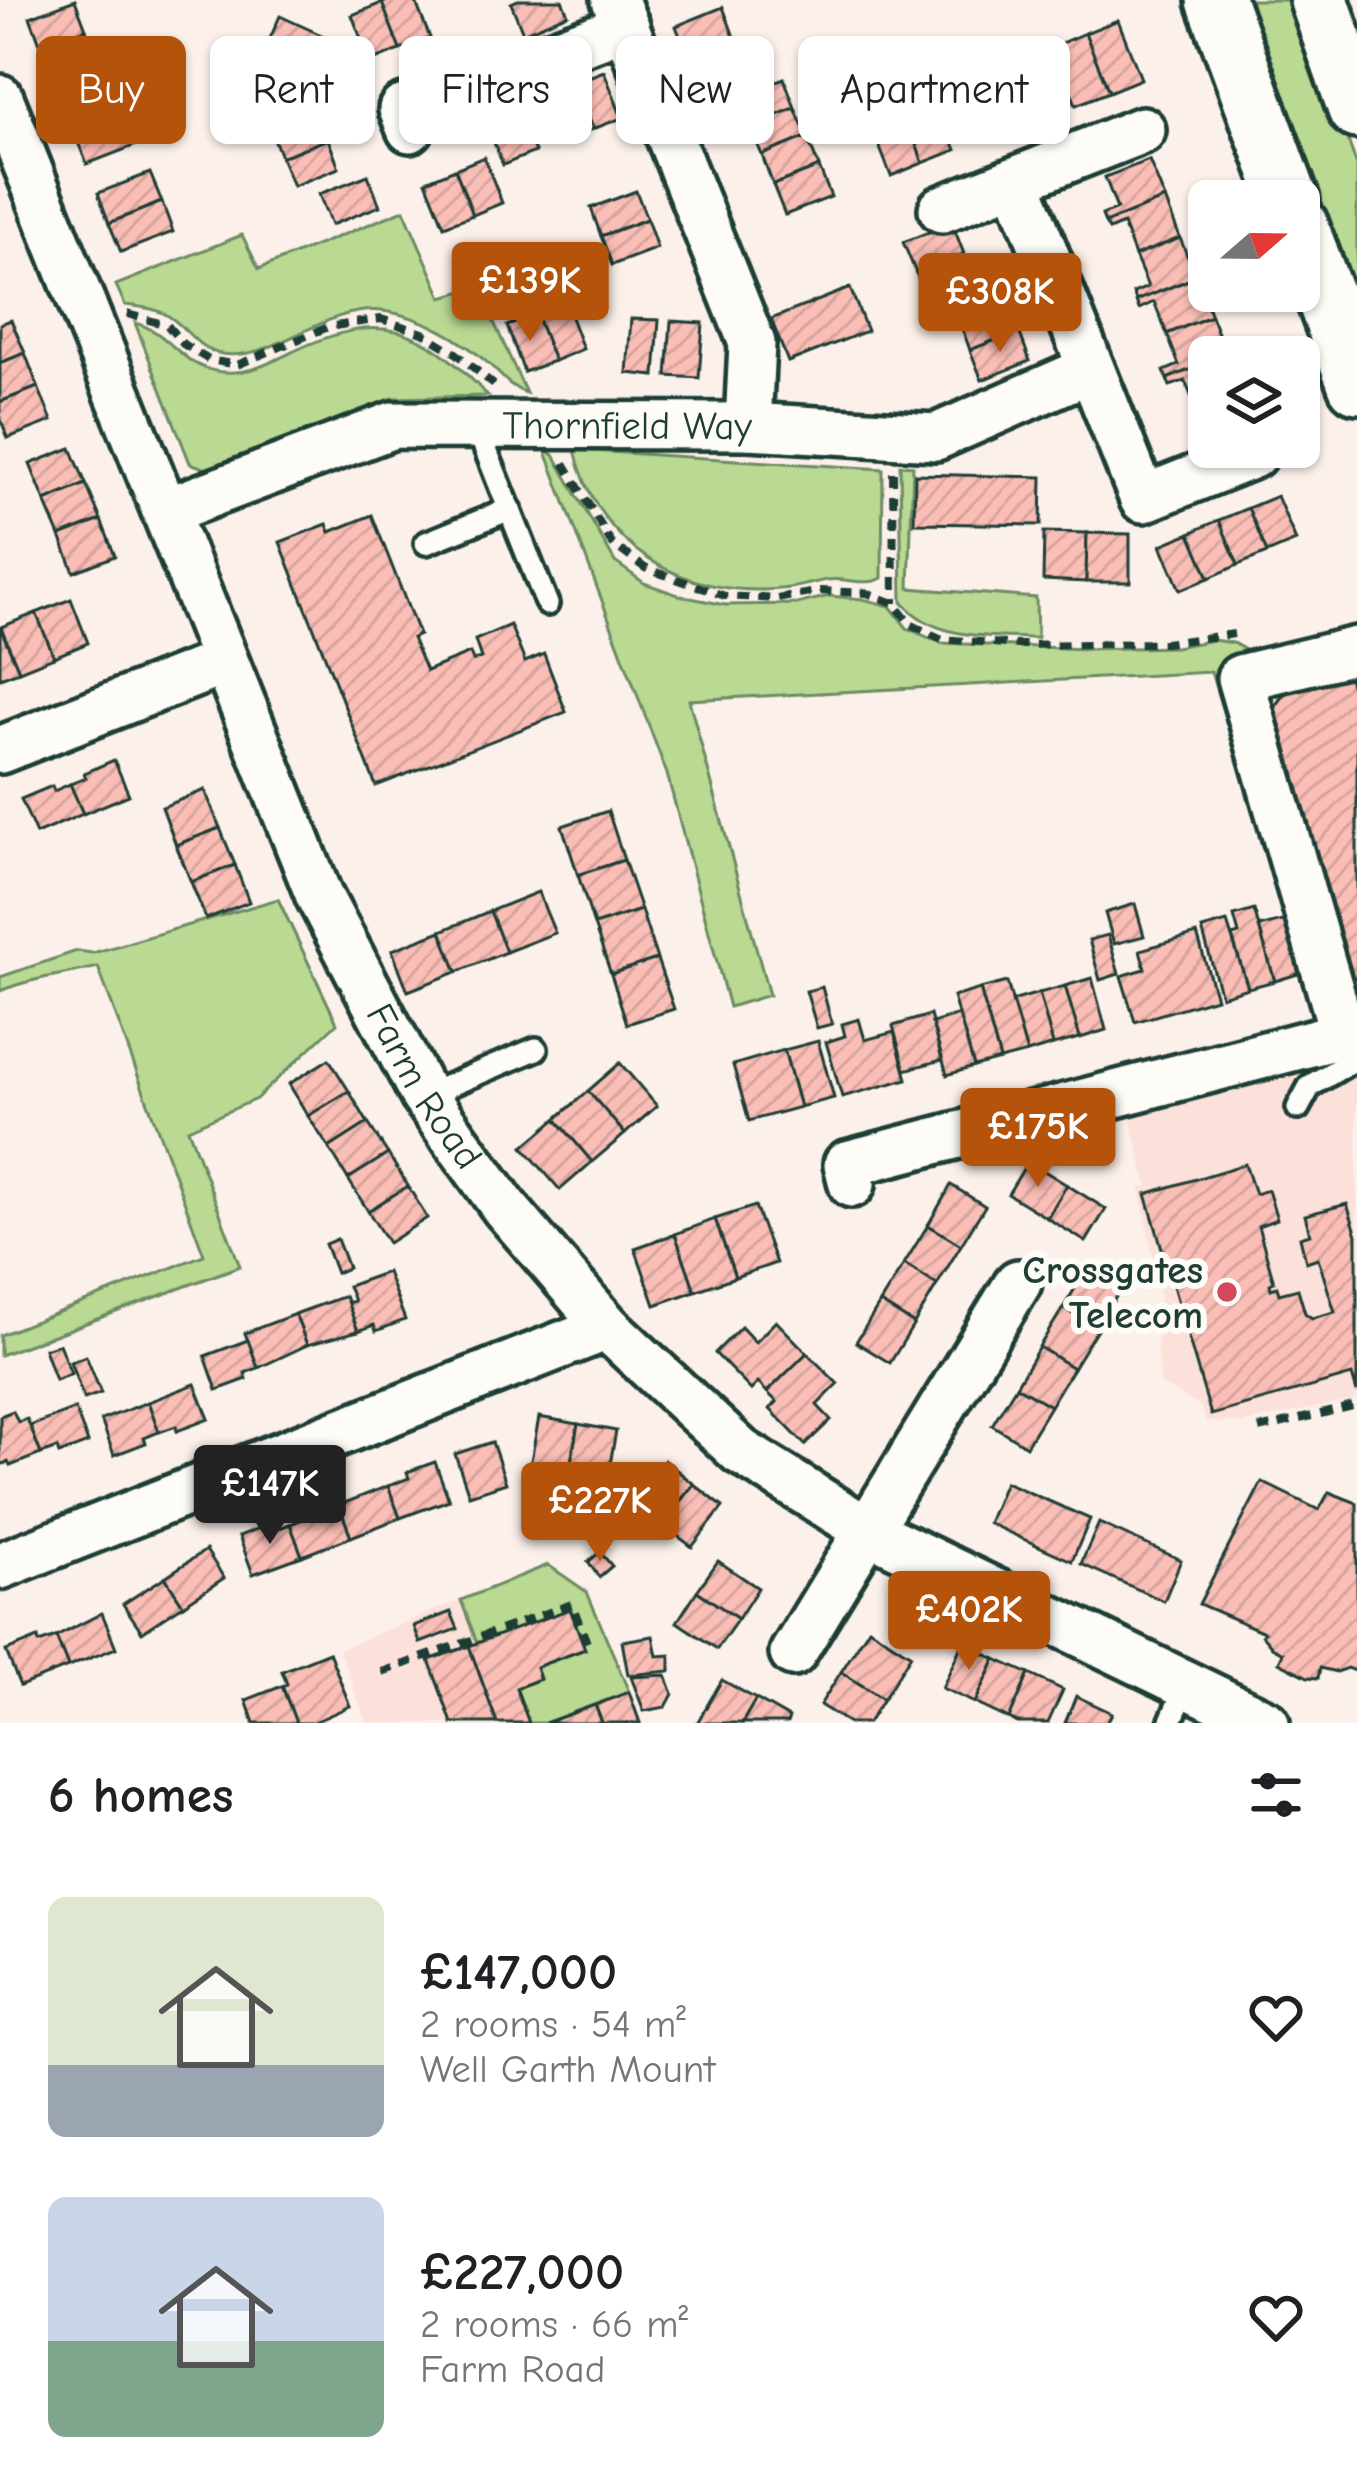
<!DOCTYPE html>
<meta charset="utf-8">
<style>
:root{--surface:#fff;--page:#f2f2f2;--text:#202124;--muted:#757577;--accent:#b45309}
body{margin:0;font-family:"Comic Neue",sans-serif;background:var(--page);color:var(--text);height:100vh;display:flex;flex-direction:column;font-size:45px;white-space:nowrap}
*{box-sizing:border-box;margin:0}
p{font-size:39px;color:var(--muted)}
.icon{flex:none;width:66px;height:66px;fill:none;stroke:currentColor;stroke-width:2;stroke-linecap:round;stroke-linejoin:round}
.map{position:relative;height:1723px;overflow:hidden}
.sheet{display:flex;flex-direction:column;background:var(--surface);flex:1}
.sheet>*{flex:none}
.banner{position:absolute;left:36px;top:36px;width:1287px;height:108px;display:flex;gap:24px}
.needle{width:78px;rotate:70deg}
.controls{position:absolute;left:1188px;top:180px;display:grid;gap:24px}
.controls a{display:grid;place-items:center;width:132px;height:132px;border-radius:18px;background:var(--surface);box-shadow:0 3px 9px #0004;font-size:60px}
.price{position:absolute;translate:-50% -102px;padding:0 27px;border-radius:12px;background:var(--accent);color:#fff;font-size:39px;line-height:78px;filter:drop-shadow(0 3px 6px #0008)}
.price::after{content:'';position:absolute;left:50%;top:72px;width:36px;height:27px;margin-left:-18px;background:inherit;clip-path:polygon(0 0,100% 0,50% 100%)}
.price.selected{background:#222;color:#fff}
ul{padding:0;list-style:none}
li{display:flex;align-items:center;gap:36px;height:300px;padding:0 48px}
li span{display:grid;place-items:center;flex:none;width:336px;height:240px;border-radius:18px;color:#555}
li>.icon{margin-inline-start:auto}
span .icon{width:144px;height:144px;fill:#fffc;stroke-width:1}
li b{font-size:51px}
h2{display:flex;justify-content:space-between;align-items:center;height:144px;padding:0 48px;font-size:51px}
.chip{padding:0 42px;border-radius:18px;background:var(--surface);box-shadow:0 3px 9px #0004;font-size:42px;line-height:108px}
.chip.selected{background:var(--accent);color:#fff}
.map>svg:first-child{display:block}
</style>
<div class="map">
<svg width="1357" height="1723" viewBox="0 0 1357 1723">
<defs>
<pattern id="building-hatch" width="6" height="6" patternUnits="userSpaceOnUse" patternTransform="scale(3)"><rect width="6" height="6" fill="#fabeb6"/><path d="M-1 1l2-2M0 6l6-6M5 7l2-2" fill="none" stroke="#d6a49d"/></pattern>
</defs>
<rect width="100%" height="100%" fill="#fcf0ea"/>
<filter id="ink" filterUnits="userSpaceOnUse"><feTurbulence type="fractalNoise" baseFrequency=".00833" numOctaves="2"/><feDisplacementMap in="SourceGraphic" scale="24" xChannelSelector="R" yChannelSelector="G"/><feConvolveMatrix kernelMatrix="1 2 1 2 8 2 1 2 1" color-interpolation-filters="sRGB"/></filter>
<g filter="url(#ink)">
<g fill="#fbe1da">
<polygon points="1357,1045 1357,1399 1245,1423 1206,1422 1200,1406 1161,1385 1157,1352 1160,1298 1140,1188 1148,1186 1126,1103"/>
<polygon points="548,1565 587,1592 643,1723 367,1723 339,1649"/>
</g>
<g fill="#bad993" stroke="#6c8b64" stroke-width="3">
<polygon points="1242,0 1299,0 1357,166 1357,311"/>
<path d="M404,210L442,297L478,287L526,393C510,387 503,377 490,365C462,339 422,316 383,311C323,305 275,362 222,354C198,350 188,329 170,317C157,308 140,307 125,305L116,285L242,235L259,269Z"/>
<path d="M135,323C171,332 180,368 222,372C249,374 268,364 292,352C382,309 422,326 488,396L393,398L206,469L190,463Z"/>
<polygon points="545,449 554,455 615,562 644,583 681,596 725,605 797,604 829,596 863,599 890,606 907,628 941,643 1087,649 1175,647 1213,640 1233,643 1254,655 1222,666 1278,864 1270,866 1211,672 689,700 769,995 729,1007 667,774"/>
<path d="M575,450L883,469L882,578C867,587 845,577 827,580C812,583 796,588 781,589C683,598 597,548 575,450Z"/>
<path d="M900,465L913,466L909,588L1036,598L1037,638C991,636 935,641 902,602Z"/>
<path d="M278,899L337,1023L256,1099L188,1129L240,1266L0,1355V1335L204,1255L98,967C65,975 31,978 0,991V977L77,951L93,953Z"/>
<polygon points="548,1565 587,1592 629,1692 545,1723 529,1723 516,1688 540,1679 536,1667 585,1649 571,1609 477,1643 461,1600"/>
</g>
<g fill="url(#building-hatch)" stroke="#1f3d34" stroke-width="3">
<polygon points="75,0 86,29 41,46 30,17"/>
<polygon points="390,0 415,0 430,38 400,50 382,3"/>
<polygon points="518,0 562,0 568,14 523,33 511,3"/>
<polygon points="382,3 400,50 370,62 352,15"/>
<polygon points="723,7 734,37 687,55 676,26"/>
<polygon points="280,16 330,39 318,66 268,43"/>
<polygon points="1118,20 1141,79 1109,92 1085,33"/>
<polygon points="86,29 98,58 52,75 41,46"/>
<polygon points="1085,33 1109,92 1076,105 1054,46"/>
<polygon points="734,37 746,67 699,85 687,55"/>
<polygon points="268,43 318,66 305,94 255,71"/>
<polygon points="1026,56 1048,113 1015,126 993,69"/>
<polygon points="993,69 1015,126 983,138 960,82"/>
<polygon points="604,71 622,118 593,129 575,82"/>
<polygon points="784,78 795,108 750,126 738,96"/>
<polygon points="575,82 593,129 564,140 546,93"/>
<polygon points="116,85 128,114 75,135 64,105"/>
<polygon points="934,95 956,150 923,163 902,107"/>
<polygon points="515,102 535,152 503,165 483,115"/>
<polygon points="902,107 923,163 891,176 869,120"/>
<polygon points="795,108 807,137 762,155 750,126"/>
<polygon points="317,110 328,139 281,157 270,128"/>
<polygon points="128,114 139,144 87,164 75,135"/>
<polygon points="807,137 819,167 773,185 762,155"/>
<polygon points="328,139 339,168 293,186 281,157"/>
<polygon points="484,157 502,203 473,215 455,169"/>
<polygon points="1149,160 1165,199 1105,223 1102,215 1117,209 1105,177"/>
<polygon points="819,167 831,197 785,215 773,185"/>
<polygon points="455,169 473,215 444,226 426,181"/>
<polygon points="150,173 162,202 109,223 98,193"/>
<polygon points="368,175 380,206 331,225 319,194"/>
<polygon points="636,191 647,219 601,236 591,208"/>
<polygon points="1165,199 1180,238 1135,256 1123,224 1109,230 1105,223"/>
<polygon points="162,202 173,232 121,252 109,223"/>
<polygon points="647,219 657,248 612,265 601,236"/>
<polygon points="952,223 964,254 916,273 903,242"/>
<polygon points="1180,238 1196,277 1136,301 1133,293 1148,287 1135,256"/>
<polygon points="964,254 976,284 928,303 916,273"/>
<polygon points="1196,277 1211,316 1167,334 1154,302 1139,309 1136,301"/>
<polygon points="850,288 867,331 788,362 771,319"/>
<polygon points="1007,301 1019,331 970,350 959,320"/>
<polygon points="566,304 583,349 554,361 536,315"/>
<polygon points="536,315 554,361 524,372 507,326"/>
<polygon points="1211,316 1227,355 1209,357 1209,362 1167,379 1164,371 1179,365 1167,334"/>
<polygon points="631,319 659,320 655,376 627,373"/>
<polygon points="11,320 25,353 0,363 0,324"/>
<polygon points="671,321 703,323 699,378 667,376"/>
<polygon points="1019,331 1030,361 982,380 970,350"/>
<polygon points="25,353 38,387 0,402 0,363"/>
<polygon points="1209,362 1209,407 1198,412 1185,381 1170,386 1167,379"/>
<polygon points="38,387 52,421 8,438 0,418 0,402"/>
<polygon points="71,448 86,484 45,501 30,464"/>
<polygon points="915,474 1042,477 1041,525 914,523"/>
<polygon points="86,484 101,520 60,536 45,501"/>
<polygon points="1277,496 1296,541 1267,553 1248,508"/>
<polygon points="1248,508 1267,553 1238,565 1219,520"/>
<polygon points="372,515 419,635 412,638 426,671 470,653 473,661 481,658 475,640 510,625 525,662 544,654 566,712 376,786 280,542 327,524 330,532"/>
<polygon points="101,520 115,556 74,572 60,536"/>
<polygon points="1219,520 1238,565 1209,578 1190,533"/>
<polygon points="1044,532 1087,533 1086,582 1043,580"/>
<polygon points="1087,533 1130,534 1130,582 1086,582"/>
<polygon points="1190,533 1209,578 1180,590 1161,545"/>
<polygon points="71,599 88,643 54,657 36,613"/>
<polygon points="36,613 54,657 19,671 1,627"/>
<polygon points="0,627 19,671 0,678"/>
<polygon points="1344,663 1357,702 1357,977 1342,981 1330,905 1269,732 1272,710 1283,695 1299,682"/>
<polygon points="114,760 129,795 83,814 70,784 86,778 84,773"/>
<polygon points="70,784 83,814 36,834 21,799 52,786 54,791"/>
<polygon points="205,790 220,828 176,845 162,807"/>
<polygon points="608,811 624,860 578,875 562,826"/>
<polygon points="220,828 235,865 191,882 176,845"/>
<polygon points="624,860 641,910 594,925 578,875"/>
<polygon points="235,865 249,902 206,919 191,882"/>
<polygon points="538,892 555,933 506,952 490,911"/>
<polygon points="1135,904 1144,936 1114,944 1105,913"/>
<polygon points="641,910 657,959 611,974 594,925"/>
<polygon points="1254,910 1275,981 1248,988 1232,936 1239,934 1234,916"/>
<polygon points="490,911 506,952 457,972 441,931"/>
<polygon points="1286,920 1301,973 1275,981 1259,927"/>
<polygon points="1227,922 1248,988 1221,996 1202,929"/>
<polygon points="441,931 457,972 408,991 392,950"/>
<polygon points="1197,934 1216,998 1135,1022 1121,976 1145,969 1140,950"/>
<polygon points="1108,935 1119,974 1100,980 1089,940"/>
<polygon points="657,959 674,1009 627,1024 611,974"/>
<polygon points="1092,978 1106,1030 1080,1038 1065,986"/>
<polygon points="1007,982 1027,1053 1000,1060 980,989"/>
<polygon points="1065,986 1080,1038 1053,1045 1039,993"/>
<polygon points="822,987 832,1024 817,1028 806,991"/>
<polygon points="980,989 1000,1060 974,1067 953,997"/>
<polygon points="1039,993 1053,1045 1027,1053 1012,1001"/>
<polygon points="930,1015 942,1060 905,1070 893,1026"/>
<polygon points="959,1015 974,1067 947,1075 932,1023"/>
<polygon points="859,1019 865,1040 894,1032 907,1079 842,1097 826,1042 845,1036 842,1024"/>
<polygon points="818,1041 834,1098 800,1107 784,1050"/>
<polygon points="784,1050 800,1107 749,1121 733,1065"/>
<polygon points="329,1059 349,1091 308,1116 289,1084"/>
<polygon points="620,1063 657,1106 625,1134 588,1091"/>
<polygon points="349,1091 368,1123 329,1148 308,1116"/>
<polygon points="588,1091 625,1134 592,1162 556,1119"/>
<polygon points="556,1119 592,1162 560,1190 523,1147"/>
<polygon points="368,1123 388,1154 348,1179 329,1148"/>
<polygon points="388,1154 408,1186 368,1211 348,1179"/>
<polygon points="1028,1161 1067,1185 1047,1218 1008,1194"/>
<polygon points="1245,1164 1255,1194 1268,1190 1277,1219 1258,1226 1274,1282 1270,1284 1271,1289 1277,1287 1279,1294 1298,1289 1305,1313 1312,1318 1335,1312 1318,1258 1306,1262 1300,1237 1310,1234 1305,1215 1347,1204 1357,1235 1357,1392 1352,1375 1211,1415 1146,1194"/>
<polygon points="951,1185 985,1206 961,1245 928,1225"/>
<polygon points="1067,1185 1106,1209 1086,1242 1047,1218"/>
<polygon points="408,1186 427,1218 388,1243 368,1211"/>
<polygon points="755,1206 776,1263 735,1277 715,1219"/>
<polygon points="715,1219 735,1277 695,1291 675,1234"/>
<polygon points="928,1225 961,1245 937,1285 904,1264"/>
<polygon points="675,1234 695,1291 655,1305 635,1248"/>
<polygon points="337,1239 348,1268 336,1273 325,1244"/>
<polygon points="904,1264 937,1285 914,1324 880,1303"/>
<polygon points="1087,1269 1120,1290 1097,1329 1063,1308"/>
<polygon points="387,1272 405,1320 376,1331 374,1325 358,1331 347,1303 354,1301 348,1286"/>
<polygon points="345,1296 358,1331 307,1345 295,1314"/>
<polygon points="880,1303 914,1324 890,1363 856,1342"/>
<polygon points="1063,1308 1097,1329 1073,1368 1039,1347"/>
<polygon points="295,1314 307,1345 258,1368 245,1333"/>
<polygon points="776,1321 807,1353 767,1392 758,1383 751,1390 715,1353 741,1327 755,1342"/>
<polygon points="248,1340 258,1368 245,1373 247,1379 217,1390 205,1356"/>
<polygon points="59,1344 71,1374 55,1380 44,1349"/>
<polygon points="1039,1347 1073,1368 1050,1406 1016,1386"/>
<polygon points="807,1353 838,1384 817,1405 831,1420 805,1445 770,1409 777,1402 767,1392"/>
<polygon points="86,1356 101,1393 84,1399 70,1362"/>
<polygon points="195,1384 209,1419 177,1431 176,1426 159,1432 148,1402"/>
<polygon points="1016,1386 1050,1406 1026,1446 992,1425"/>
<polygon points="148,1402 159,1432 144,1438 146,1443 114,1455 101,1420"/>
<polygon points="75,1409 88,1443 59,1454 57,1448 41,1454 30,1426"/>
<polygon points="13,1411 18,1422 27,1419 41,1454 10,1466 8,1462 0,1465 0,1416"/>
<polygon points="539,1417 578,1424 569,1473 530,1466"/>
<polygon points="578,1424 616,1431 607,1481 569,1473"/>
<polygon points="492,1442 506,1483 469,1495 455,1454"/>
<polygon points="664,1460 694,1484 662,1524 633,1500"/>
<polygon points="435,1462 449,1500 400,1518 388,1486 409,1478 407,1472"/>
<polygon points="1005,1482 1090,1519 1072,1561 988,1523"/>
<polygon points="1262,1482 1319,1510 1329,1492 1357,1503 1357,1672 1347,1668 1336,1672 1320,1668 1318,1678 1308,1677 1279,1662 1283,1653 1272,1647 1262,1635 1264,1632 1199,1604"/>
<polygon points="694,1484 723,1507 692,1547 662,1524"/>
<polygon points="388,1486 400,1518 351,1537 339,1505"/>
<polygon points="339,1505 351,1537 302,1556 290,1524"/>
<polygon points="1099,1523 1181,1560 1164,1601 1081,1564"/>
<polygon points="290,1524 302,1556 253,1574 239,1536 267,1525 269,1532"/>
<polygon points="206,1550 224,1578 183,1605 165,1577"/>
<polygon points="600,1552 612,1566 599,1577 588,1562"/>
<polygon points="718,1561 758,1588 738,1619 697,1591"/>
<polygon points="165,1577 183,1605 142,1632 123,1604"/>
<polygon points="697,1591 738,1619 717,1649 677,1622"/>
<polygon points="570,1609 585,1649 536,1667 540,1679 516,1688 529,1723 497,1723 469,1646"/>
<polygon points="451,1612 458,1629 420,1643 414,1626"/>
<polygon points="102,1613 116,1648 68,1667 56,1637"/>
<polygon points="869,1628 911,1655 883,1699 841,1672"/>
<polygon points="653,1636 657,1656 670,1655 670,1671 628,1675 622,1641"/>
<polygon points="56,1637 68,1667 20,1686 6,1651 38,1638 39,1643"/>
<polygon points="962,1644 996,1659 975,1703 942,1688"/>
<polygon points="469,1646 497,1723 452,1723 429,1660"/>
<polygon points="329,1652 350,1706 312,1723 296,1723 282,1686 287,1684 282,1671"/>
<polygon points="996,1659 1029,1674 1009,1719 975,1703"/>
<polygon points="841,1672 883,1699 868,1723 849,1723 820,1705"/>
<polygon points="1029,1674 1063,1690 1048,1723 1018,1723 1009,1719"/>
<polygon points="666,1675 673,1694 666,1707 644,1711 631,1677"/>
<polygon points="722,1680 756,1699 742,1723 697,1723"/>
<polygon points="282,1686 296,1723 254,1723 246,1700"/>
<polygon points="629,1692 640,1723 602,1723 595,1705"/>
<polygon points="1076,1696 1112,1713 1107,1723 1065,1723"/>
<polygon points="756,1699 789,1718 787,1723 742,1723"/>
<polygon points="595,1705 602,1723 545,1723"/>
</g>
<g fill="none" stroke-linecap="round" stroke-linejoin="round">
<defs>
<g id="service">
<polyline points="476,425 547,604"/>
<polyline points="426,543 510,509"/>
<polyline points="424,1096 536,1049"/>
<polyline points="1298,1108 1310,1086 1357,1058"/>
<polyline points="1170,1723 1186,1686"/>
</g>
<g id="minor">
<polyline points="615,0 752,343 748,426"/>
<path id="s1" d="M0,98L319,896L424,1096L505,1208L607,1327L740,1451L867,1530L1266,1723"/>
<polyline points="410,129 402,109 626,26"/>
<polyline points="1016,180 1143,499 1253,455"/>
<polyline points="942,209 1142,130"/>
<path id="s2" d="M166,511L393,425L748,426L936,437L1091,369"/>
<polyline points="0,750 224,662"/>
<polyline points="1343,1034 1240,678 1357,650"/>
<polyline points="852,1184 847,1164 1357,1031"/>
<polyline points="0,1566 607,1327"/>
<polyline points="793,1653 1018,1283"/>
</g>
<g id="tertiary">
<polyline points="1216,0 1290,201"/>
<polyline points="1319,0 1357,109"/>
<polyline points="1299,226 1357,384"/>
</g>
</defs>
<use href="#service" stroke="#1f3d34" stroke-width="30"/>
<use href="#minor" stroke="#1f3d34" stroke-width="54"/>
<use href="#tertiary" stroke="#1f3d34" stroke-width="66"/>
<g stroke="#1f3d34" stroke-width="8" stroke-dasharray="12 9" stroke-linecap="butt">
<polyline points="127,314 167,325 183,344 209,360 237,365 328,327 381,319 423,333 456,353 494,385"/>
<polyline points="564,463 612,544 645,568 725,596 777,599 821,591 867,593 894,603 910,624 942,639 1017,645 1165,643 1234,634"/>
<polyline points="893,472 894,603"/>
<polyline points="1259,1429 1357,1405"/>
<polyline points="382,1672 572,1604 589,1648"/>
</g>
<use href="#service" stroke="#fdfcf7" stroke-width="21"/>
<use href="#minor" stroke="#fdfcf7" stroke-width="45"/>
<use href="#tertiary" stroke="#fdfcf7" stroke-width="57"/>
</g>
</g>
<circle fill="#d1495b" stroke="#fdfcf7" stroke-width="4.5" cx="1227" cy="1292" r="12"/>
<g text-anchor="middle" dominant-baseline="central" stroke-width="12" stroke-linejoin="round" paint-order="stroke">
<g font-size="39" fill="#1f3d34" stroke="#fdfcf7">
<text stroke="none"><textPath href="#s2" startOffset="477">Thornfield Way</textPath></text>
<text stroke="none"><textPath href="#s1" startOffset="1077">Farm Road</textPath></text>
</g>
<g font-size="39" font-weight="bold" fill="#1f3d34" stroke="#fdfcf7" text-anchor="end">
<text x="1203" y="1270">Crossgates<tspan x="1203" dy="45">Telecom</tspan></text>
</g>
</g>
</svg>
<div class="controls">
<a><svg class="needle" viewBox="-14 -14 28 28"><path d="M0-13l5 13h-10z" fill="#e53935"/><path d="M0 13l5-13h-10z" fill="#757577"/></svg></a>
<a><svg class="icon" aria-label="layers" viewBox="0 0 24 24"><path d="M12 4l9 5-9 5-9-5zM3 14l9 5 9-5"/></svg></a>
</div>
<b class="price" style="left:530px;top:344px">£139K</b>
<b class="price" style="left:1000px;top:355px">£308K</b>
<b class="price" style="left:1038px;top:1190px">£175K</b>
<b class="price selected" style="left:270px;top:1547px">£147K</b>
<b class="price" style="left:600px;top:1564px">£227K</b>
<b class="price" style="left:969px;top:1673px">£402K</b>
<div class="banner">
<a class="chip selected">Buy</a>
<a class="chip">Rent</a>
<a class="chip">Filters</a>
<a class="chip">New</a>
<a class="chip">Apartment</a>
</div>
</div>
<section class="sheet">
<h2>6 homes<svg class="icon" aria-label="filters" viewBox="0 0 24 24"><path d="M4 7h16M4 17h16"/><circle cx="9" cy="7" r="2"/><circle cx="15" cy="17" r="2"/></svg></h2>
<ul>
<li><span style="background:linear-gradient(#dfe7d0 70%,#9aa5b1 0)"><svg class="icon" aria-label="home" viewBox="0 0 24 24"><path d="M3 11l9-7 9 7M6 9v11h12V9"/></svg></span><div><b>£147,000</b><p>2 rooms · 54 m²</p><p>Well Garth Mount</p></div><svg class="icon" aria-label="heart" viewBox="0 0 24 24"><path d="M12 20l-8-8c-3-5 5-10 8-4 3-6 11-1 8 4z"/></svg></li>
<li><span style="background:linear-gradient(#c9d6e8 60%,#7fa58c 0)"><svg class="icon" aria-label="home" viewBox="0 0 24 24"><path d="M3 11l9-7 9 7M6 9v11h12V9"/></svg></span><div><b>£227,000</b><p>2 rooms · 66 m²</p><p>Farm Road</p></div><svg class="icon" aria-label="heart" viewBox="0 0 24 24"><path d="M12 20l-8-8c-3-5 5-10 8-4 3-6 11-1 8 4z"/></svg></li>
</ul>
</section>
